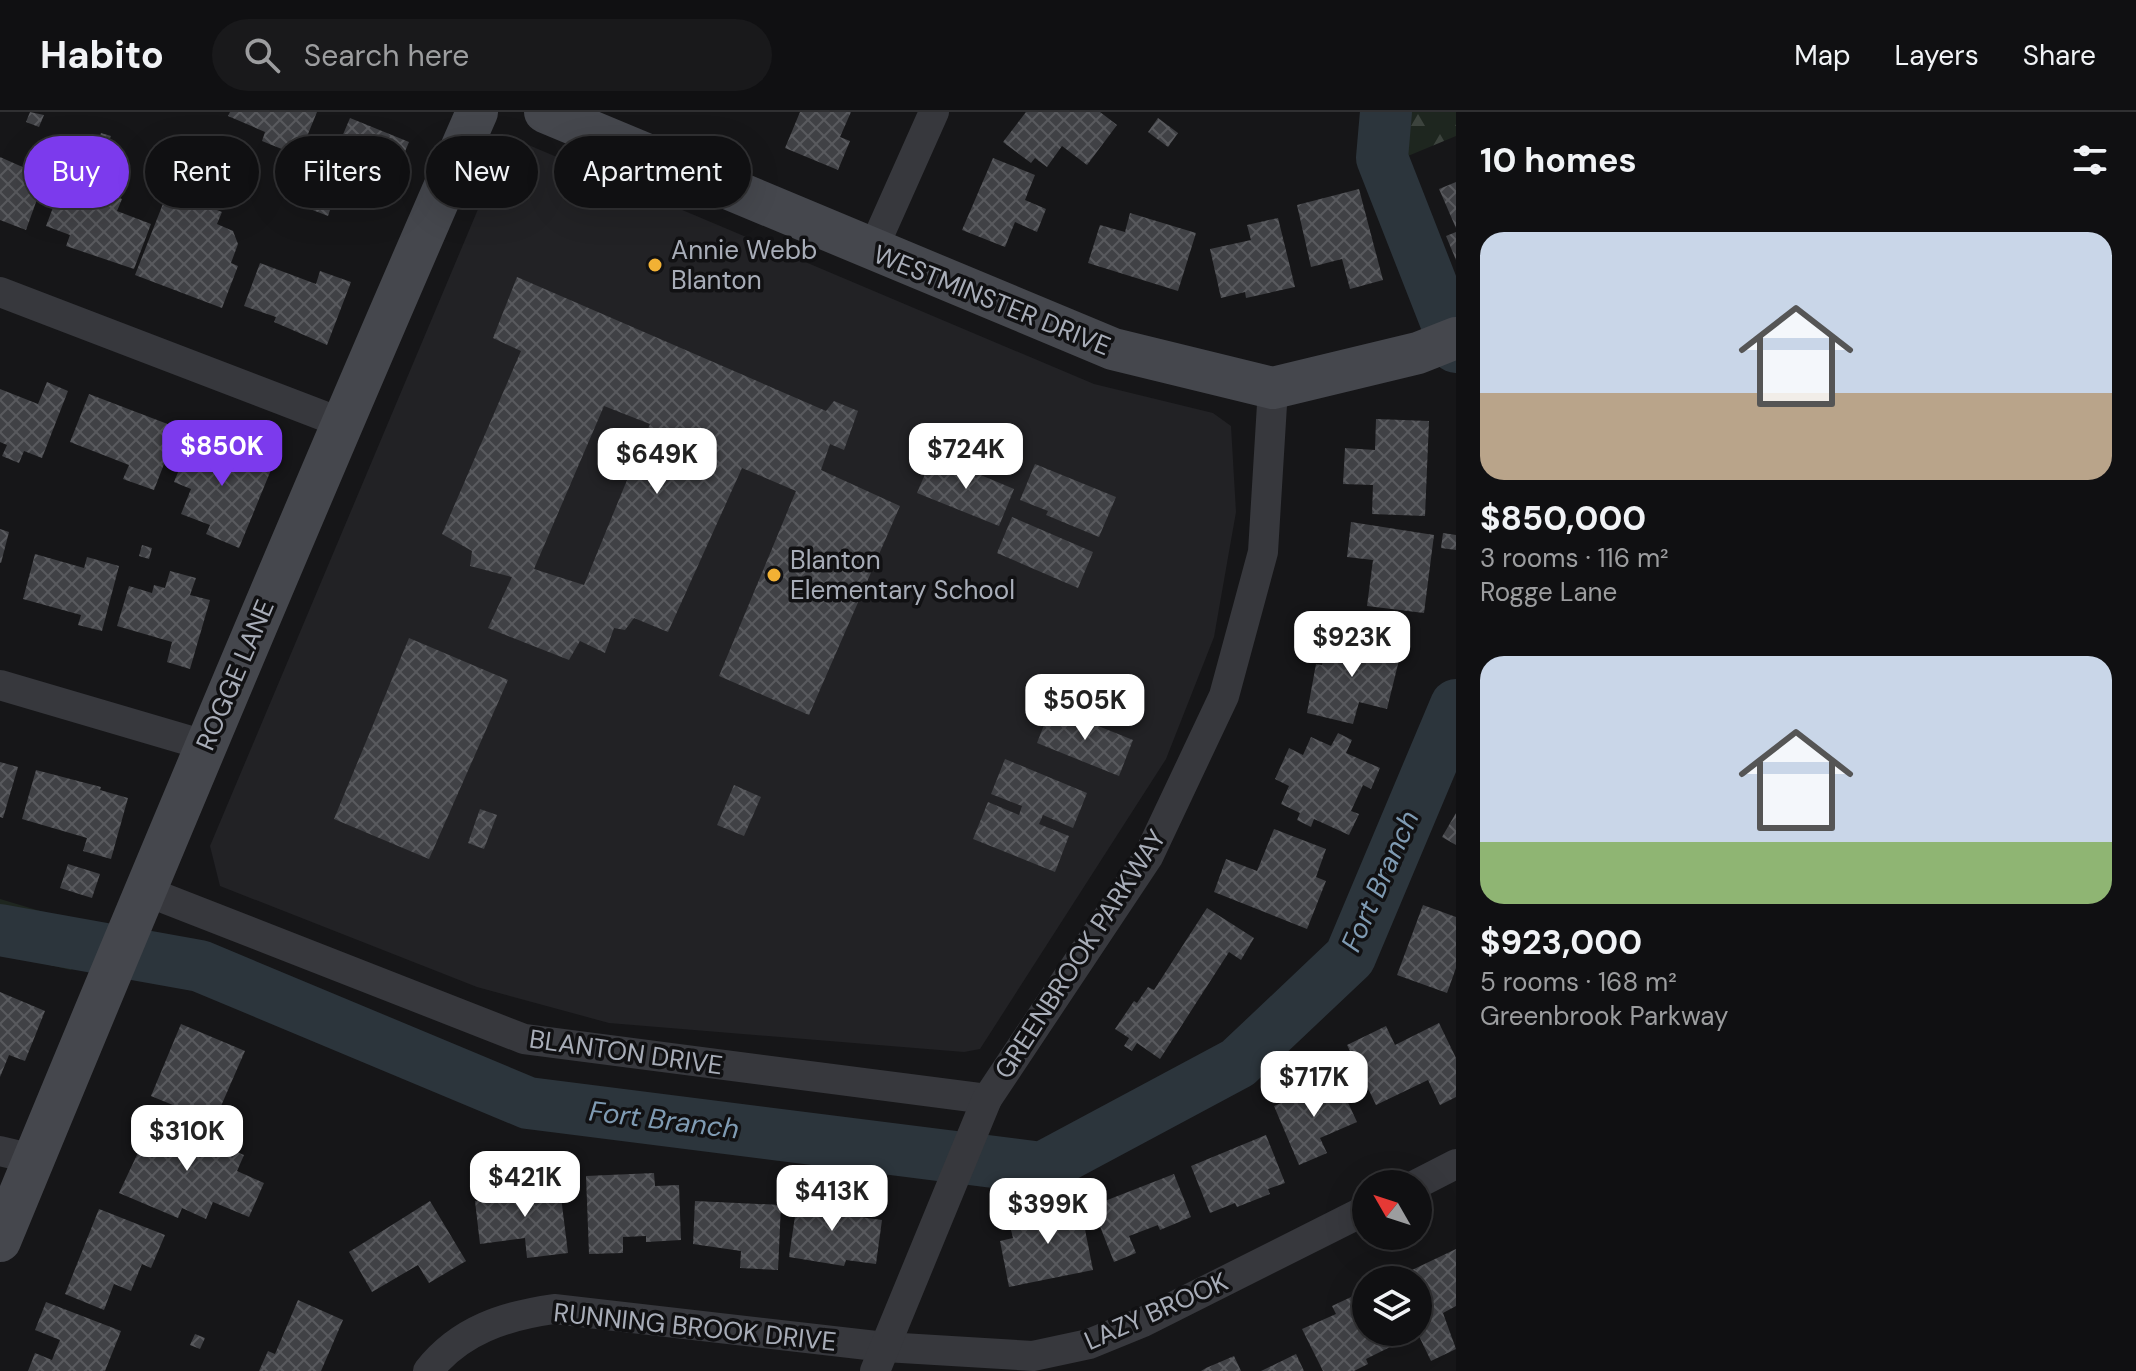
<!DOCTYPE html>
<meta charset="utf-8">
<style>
:root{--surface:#101012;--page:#19191b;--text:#f1f3f6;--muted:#9c9d9f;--line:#303032;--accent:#7c3aed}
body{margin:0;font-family:"DM Sans",sans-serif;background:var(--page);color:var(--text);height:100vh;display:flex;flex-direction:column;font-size:30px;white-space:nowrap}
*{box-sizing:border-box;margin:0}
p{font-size:26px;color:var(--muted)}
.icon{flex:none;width:44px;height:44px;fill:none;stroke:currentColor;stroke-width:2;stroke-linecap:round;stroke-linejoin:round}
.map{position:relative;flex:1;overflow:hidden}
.side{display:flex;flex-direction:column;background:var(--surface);width:680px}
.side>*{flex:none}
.hud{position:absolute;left:24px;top:24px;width:760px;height:72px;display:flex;gap:16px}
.needle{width:52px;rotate:309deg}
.tools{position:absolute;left:1352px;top:1058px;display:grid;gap:16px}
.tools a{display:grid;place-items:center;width:80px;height:80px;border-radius:50%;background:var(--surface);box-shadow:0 8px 32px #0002,0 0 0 2px var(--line);font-size:40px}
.price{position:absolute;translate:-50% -68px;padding:0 18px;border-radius:16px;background:#fff;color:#222;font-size:26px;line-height:52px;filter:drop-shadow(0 2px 4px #0008)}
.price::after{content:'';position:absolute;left:50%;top:48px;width:24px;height:18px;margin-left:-12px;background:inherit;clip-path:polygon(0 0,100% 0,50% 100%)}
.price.on{background:var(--accent);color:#fff}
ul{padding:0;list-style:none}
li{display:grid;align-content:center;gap:16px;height:424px;padding:0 24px}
li span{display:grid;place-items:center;height:248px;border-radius:24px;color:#555}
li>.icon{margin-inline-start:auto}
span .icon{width:144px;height:144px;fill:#fffc;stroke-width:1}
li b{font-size:34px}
h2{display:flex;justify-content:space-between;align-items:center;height:96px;padding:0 24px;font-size:34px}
.tag{padding:0 28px;border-radius:36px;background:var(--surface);box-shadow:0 8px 32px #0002,0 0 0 2px var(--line);font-size:28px;line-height:72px}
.tag.on{background:var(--accent);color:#fff}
header{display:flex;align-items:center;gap:48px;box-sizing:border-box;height:112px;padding:0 40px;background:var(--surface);border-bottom:2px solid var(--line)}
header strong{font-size:38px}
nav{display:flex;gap:44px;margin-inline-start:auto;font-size:28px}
.search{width:560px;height:72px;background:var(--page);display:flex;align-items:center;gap:20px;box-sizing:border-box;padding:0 28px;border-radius:44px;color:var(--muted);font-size:30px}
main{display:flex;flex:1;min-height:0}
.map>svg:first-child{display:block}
</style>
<header>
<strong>Habito</strong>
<div class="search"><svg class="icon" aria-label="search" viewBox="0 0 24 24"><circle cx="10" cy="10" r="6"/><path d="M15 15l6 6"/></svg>Search here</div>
<nav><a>Map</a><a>Layers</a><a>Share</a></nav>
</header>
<main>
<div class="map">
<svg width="1456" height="1259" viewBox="0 0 1456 1259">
<defs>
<pattern id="forest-firs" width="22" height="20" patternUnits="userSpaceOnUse" patternTransform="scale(2)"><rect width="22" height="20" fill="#1e261f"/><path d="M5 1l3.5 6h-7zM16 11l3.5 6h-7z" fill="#3c433d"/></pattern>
<pattern id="building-cross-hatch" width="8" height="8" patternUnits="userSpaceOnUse" patternTransform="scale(2)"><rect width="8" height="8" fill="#404145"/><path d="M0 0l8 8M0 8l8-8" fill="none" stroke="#595a5e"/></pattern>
</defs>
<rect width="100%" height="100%" fill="#161618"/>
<polygon fill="#222225" points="519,29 1094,272 1213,301 1231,314 1236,400 1214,525 1166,647 980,937 964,940 609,911 477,875 220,774 210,734 505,33"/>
<g fill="url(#forest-firs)">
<polygon points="1368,0 1456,0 1456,24 1403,46 1456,185 1420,200 1359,43"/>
<polygon points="0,787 93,815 71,858 0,841"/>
</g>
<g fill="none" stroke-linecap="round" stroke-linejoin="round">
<g stroke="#2c353c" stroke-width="52">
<polyline points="1386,0 1382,46 1456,235"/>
<polyline points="0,818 200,854 528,991 1042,1056 1238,951 1350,845 1456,593"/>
</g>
</g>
<g fill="url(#building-cross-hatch)" fill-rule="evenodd">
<polygon points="30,0 44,3 39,15 26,10"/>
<polygon points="230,0 317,0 299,44 262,29 265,20 228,4"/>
<polygon points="800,0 851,0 840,25 850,29 838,58 785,36"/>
<polygon points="1026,0 1100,0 1117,13 1087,53 1062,34 1047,55 1035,46 1031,51 1003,30"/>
<polygon points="350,6 409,30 388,80 382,77 374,96 342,83 352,61 344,58 353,37 339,32"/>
<polygon points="1158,6 1178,21 1168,35 1148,20"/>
<polygon points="101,21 111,24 107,34 97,31"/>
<polygon points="0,45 45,65 26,118 0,108"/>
<polygon points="993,46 1035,63 1025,88 1046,97 1037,120 1015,110 1005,135 962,118"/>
<polygon points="176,66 188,71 182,83 171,78"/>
<polygon points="1456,70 1456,116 1439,77"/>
<polygon points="60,77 98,91 102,79 122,87 117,99 151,112 134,157 66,134 70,123 46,114"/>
<polygon points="1359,77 1383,168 1350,177 1342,147 1311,155 1297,93"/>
<polygon points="168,79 222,100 217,112 233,119 238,132 231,151 238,154 222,196 135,163"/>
<polygon points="314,85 332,92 328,104 310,97"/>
<polygon points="1130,101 1196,121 1178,179 1088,151 1100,113 1125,120"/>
<polygon points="1278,106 1295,175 1246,186 1245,180 1221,186 1210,137 1251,128 1247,113"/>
<polygon points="1456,120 1456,148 1446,124"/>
<polygon points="260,151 316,172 320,159 351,170 327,233 274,210 276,205 244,194"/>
<path d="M517,165L826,299L834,289L858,299L844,338L830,332L821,358L900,394L809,603L719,564L796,379L742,356L668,520L634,506L625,518L614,516L605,541L580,529L569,548L488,516L512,465L470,454L472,439L442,422L521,239L493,226ZM604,294L650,312L584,473L534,457Z"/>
<polygon points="47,270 68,279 42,346 24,339 19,351 2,344 7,333 0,330 0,277 38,292"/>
<polygon points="89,282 178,316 154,378 123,367 129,353 70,330"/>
<polygon points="1376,307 1429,309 1425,404 1372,402 1373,373 1343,372 1345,336 1375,338"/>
<polygon points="194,321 273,353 239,436 206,422 210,413 181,402 191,377 174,370"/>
<polygon points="933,343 1014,377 999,414 917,381"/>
<polygon points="1035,352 1116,385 1099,425 1046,403 1048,399 1020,388"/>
<polygon points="1012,405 1093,440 1078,476 997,441"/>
<polygon points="1351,410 1434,423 1424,501 1367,494 1373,448 1347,445"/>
<polygon points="0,417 9,420 1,451 0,451"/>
<polygon points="1443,421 1456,423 1456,438 1441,436"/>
<polygon points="142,433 152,436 149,447 139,444"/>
<polygon points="35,442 84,456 87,445 119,454 102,519 78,513 81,503 23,487"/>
<polygon points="170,459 196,466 190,483 210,488 190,557 167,550 172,530 117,514 129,474 152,481 154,473 165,476"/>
<polygon points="1334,521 1384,533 1381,544 1399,548 1387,597 1359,590 1353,612 1307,601 1316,552 1322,553 1324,544 1328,545"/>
<polygon points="409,526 508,568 429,747 334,707"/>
<polygon points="1051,595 1133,628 1119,664 1037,631"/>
<polygon points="1338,621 1352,628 1346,641 1380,656 1371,677 1363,673 1351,699 1359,702 1349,723 1314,707 1311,715 1297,708 1300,701 1281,692 1289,674 1275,667 1289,636 1303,643 1311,625 1331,634"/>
<polygon points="1005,647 1087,681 1073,716 1043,703 1039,712 1069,724 1055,760 973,727 988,690 1019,703 1022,694 991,682"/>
<polygon points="0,650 18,655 3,706 0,705"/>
<polygon points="36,658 101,675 100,678 128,686 111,747 83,739 87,726 22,707"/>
<polygon points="734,673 761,685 744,724 717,713"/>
<polygon points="480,697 497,703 484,737 468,731"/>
<polygon points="1456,701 1456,733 1442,725"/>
<polygon points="1274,717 1326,737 1316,765 1326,769 1307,817 1214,780 1226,747 1257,759"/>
<polygon points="68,752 100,762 92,786 60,776"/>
<polygon points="1423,793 1456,805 1456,856 1447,881 1397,863"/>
<polygon points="1207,796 1254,826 1241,848 1229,840 1160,947 1137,931 1132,939 1124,934 1129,926 1115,917 1134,889 1137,891 1148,875 1154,878"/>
<polygon points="0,880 45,899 25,949 9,943 0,965"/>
<polygon points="1439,911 1456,946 1456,985 1440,993 1428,968 1376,993 1347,933 1386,914 1395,933"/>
<polygon points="181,912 245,939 214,1010 151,984"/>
<polygon points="1337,967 1357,1010 1320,1026 1327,1041 1299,1053 1274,994"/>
<polygon points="142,1000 244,1043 237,1059 264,1071 249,1105 213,1090 206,1107 182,1096 178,1106 119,1081 144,1028 133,1023"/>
<polygon points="1266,1023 1285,1071 1268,1077 1270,1082 1237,1095 1235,1091 1210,1101 1191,1054"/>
<polygon points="787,1054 801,1055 800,1069 786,1068"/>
<polygon points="654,1061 655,1074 679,1073 681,1128 646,1130 646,1124 623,1125 623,1141 589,1142 586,1064"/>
<polygon points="1174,1062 1191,1105 1160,1118 1158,1113 1129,1124 1136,1141 1114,1150 1092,1094"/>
<polygon points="559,1069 568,1141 527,1146 525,1126 480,1132 475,1089 499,1086 498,1077"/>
<polygon points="799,1077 835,1083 832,1101 882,1108 876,1152 846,1148 844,1154 789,1145"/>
<polygon points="1079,1087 1093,1158 1009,1175 1000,1129 1013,1126 1011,1118 1035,1114 1032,1097"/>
<polygon points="430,1089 466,1149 429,1171 418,1153 372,1180 349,1140"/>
<polygon points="695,1089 781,1093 778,1158 740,1156 741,1139 693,1132"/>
<polygon points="99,1097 165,1123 151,1156 142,1152 131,1179 114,1172 104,1198 65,1182"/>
<polygon points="1456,1137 1456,1194 1443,1201 1456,1237 1431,1249 1417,1220 1418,1168 1391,1168"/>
<polygon points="1366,1178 1366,1220 1395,1220 1400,1230 1366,1247 1368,1252 1354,1259 1323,1259 1302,1217 1336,1202 1332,1194"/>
<polygon points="298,1188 343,1208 321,1259 259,1259 268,1239 275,1242"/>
<polygon points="46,1190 121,1219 105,1259 28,1259 35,1241 52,1248 60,1228 35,1218"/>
<polygon points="195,1222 205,1226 200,1237 190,1233"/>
<polygon points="1296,1242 1304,1259 1261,1259"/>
<polygon points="1234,1244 1241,1259 1201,1259 1206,1256"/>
</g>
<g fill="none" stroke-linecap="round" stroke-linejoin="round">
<g stroke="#37383d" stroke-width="30">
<polyline points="872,139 934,0"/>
<polyline points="0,180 342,311"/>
<polyline points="0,573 204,633"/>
<polyline points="148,780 524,927 987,987"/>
<polyline points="0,1039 34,1047"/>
<polyline points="1417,1072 1456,1052"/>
<path d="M428,1259C460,1218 505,1204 554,1197L885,1235L1033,1244L1089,1232L1143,1210L1366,1098"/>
<polyline points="875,1259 987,987 1148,745 1224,584 1263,440 1273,276"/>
</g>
<g stroke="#45474d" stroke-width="42">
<polyline points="545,0 1113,237 1273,276 1418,241 1456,226"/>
<path d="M0,1129C156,751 313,375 477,0"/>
</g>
</g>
<g fill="#f2b134" stroke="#111113" stroke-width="3">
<circle cx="655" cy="153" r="8"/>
<circle cx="774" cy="463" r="8"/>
</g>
<g text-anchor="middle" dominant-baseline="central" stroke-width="7" stroke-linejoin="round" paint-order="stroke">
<g font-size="26" fill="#a8adb8" stroke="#111113" text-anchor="start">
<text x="671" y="138">Annie Webb<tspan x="671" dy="30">Blanton</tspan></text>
<text x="790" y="448">Blanton<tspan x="790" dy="30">Elementary School</tspan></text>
</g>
<g font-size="26" fill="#a8adb8" stroke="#111113">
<text transform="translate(992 188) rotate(22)">WESTMINSTER DRIVE</text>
<text transform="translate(235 563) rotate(-67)">ROGGE LANE</text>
<text transform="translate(1080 842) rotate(-57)">GREENBROOK PARKWAY</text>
<text transform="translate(626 940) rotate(8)">BLANTON DRIVE</text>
<text transform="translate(1156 1199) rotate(-24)">LAZY BROOK</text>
<text transform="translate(695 1215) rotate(6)">RUNNING BROOK DRIVE</text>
</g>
<g font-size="28" font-style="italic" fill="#7f9bb3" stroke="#111113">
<text transform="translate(1380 769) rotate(-66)">Fort Branch</text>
<text transform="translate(664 1008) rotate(7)">Fort Branch</text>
</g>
</g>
</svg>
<div class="tools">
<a><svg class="needle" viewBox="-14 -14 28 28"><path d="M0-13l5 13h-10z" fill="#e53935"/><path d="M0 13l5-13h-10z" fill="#9c9d9f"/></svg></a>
<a><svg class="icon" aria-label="layers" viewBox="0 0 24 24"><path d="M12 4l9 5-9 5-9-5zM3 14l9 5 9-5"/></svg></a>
</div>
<b class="price on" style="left:222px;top:376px">$850K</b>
<b class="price" style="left:966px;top:379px">$724K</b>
<b class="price" style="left:657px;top:384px">$649K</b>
<b class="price" style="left:1352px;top:567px">$923K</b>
<b class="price" style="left:1085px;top:630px">$505K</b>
<b class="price" style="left:1314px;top:1007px">$717K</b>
<b class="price" style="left:187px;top:1061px">$310K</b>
<b class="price" style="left:525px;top:1107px">$421K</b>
<b class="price" style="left:832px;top:1121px">$413K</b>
<b class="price" style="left:1048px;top:1134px">$399K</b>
<div class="hud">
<a class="tag on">Buy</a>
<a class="tag">Rent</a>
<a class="tag">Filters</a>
<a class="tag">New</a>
<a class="tag">Apartment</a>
</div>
</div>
<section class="side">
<h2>10 homes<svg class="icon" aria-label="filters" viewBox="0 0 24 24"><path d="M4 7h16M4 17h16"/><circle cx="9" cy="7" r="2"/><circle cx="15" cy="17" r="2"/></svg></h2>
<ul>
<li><span style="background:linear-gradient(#c9d6e8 65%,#b9a48a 0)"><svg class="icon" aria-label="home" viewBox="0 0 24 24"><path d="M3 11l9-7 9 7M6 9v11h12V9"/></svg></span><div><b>$850,000</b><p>3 rooms · 116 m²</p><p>Rogge Lane</p></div></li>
<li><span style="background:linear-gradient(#c9d6e8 75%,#8fb573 0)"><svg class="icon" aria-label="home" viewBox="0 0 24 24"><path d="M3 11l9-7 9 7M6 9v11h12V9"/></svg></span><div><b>$923,000</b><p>5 rooms · 168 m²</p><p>Greenbrook Parkway</p></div></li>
</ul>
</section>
</main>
